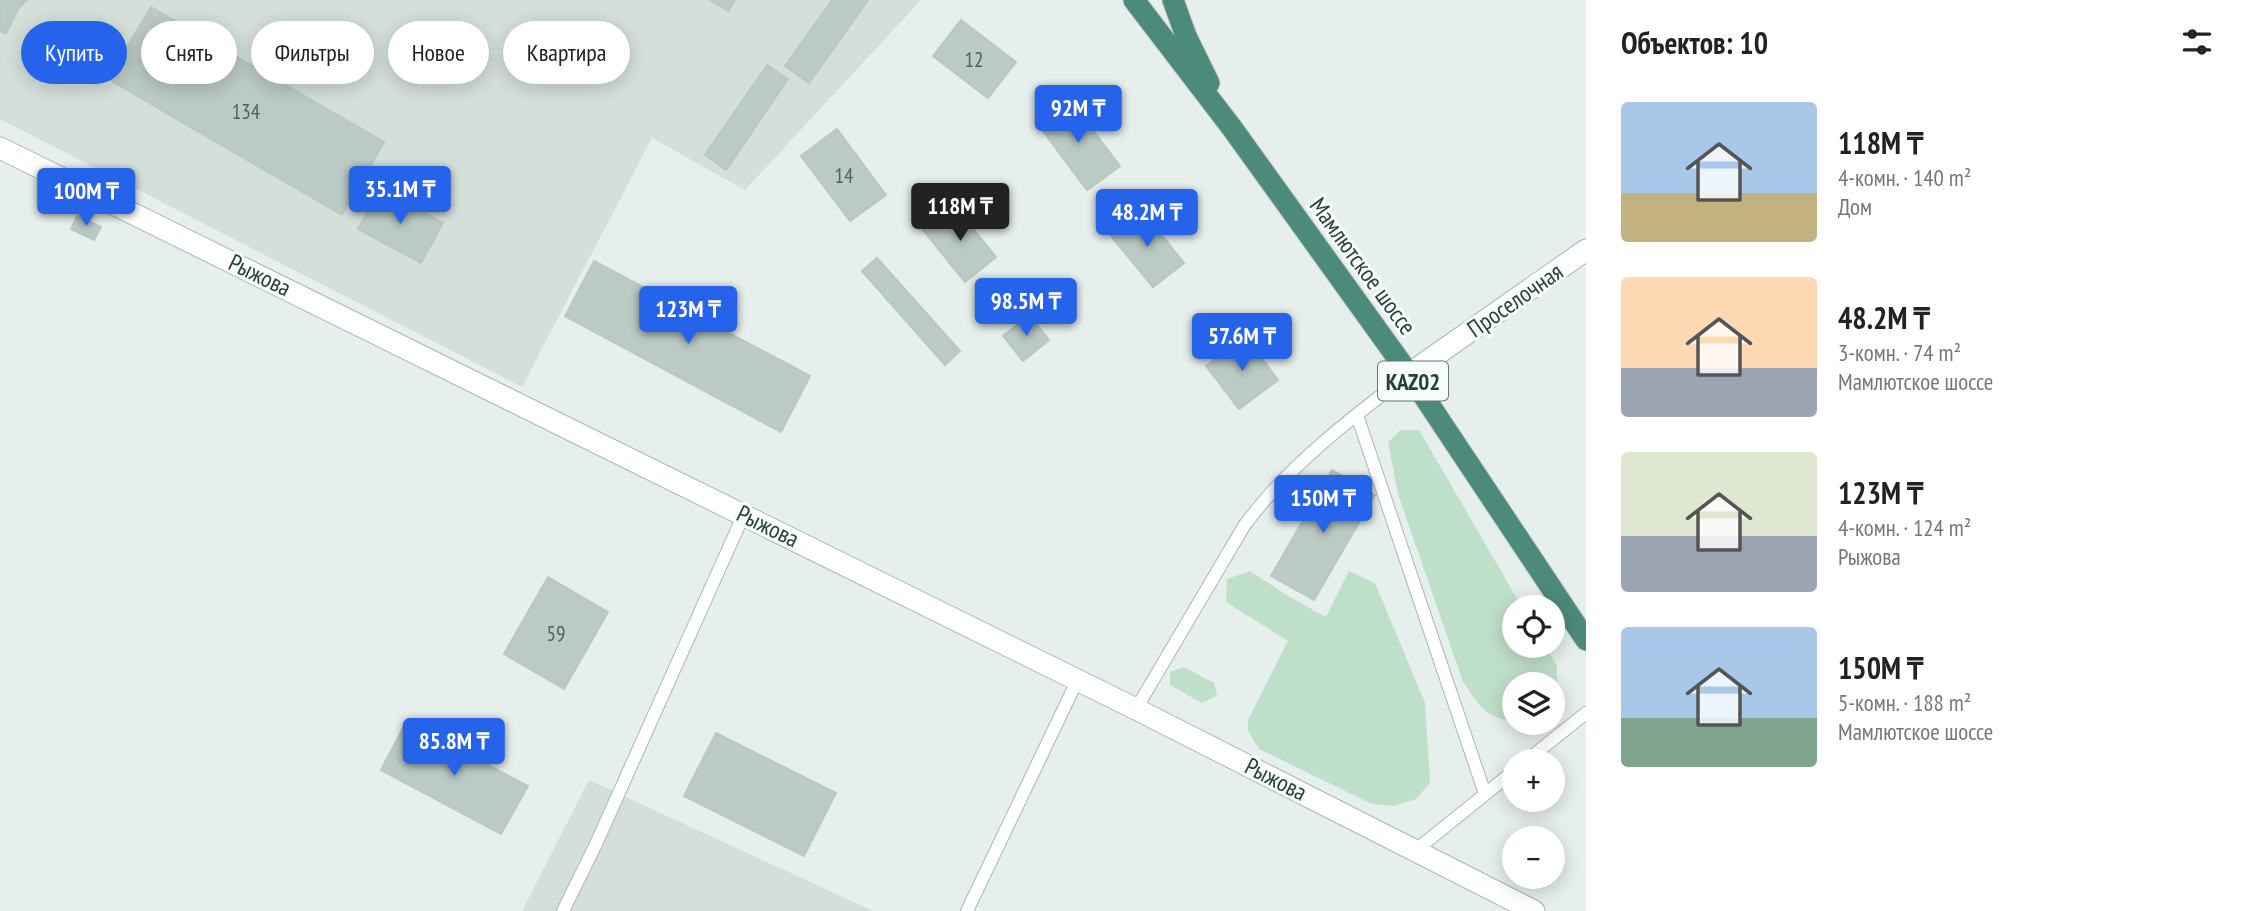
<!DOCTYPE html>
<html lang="ru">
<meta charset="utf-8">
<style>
:root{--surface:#fff;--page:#f2f2f2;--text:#222;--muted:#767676;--accent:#2563eb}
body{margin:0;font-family:"PT Sans Narrow",sans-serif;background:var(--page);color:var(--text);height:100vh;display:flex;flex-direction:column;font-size:26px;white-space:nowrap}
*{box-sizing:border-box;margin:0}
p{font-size:23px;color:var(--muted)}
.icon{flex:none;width:38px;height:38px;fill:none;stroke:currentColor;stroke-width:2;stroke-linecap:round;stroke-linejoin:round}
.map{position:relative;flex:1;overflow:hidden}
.sheet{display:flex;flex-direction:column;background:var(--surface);width:665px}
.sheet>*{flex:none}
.top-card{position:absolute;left:21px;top:21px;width:665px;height:63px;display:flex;gap:14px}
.buttons{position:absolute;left:1502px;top:595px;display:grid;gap:14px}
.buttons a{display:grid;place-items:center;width:63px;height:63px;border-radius:50%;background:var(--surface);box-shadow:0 4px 18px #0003;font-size:35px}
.price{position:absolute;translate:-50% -60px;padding:0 16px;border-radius:7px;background:var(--accent);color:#fff;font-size:23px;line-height:46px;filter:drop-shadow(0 2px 4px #0008)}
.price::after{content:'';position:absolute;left:50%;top:42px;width:21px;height:16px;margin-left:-10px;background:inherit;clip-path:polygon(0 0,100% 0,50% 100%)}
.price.on{background:#222;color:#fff}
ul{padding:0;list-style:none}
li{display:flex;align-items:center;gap:21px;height:175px;padding:0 35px}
li span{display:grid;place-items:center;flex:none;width:196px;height:140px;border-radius:7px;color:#555}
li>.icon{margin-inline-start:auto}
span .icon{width:84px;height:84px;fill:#fffc;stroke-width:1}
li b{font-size:30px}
h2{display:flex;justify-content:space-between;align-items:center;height:84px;padding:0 35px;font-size:30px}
.chip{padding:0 24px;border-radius:32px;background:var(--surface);box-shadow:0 4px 18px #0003;font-size:24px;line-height:63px}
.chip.on{background:var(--accent);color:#fff}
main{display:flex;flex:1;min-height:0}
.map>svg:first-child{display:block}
</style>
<main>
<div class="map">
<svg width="1586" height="911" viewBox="0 0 1586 911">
<rect width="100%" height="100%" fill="#e6efeb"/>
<g fill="#d4dfda">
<polygon points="0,0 921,0 745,190 652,138 522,387 0,119"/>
<polygon points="589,780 873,911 522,911"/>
</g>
<g fill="#bfe0c8">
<path d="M1401,430H1419L1522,607H1514V646H1545L1557,666V699L1552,703V684H1514V721C1485,718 1478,704 1463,682L1398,494L1388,442Z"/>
<polygon points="1250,571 1288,596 1326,617 1349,571 1375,583 1425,703 1430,783 1416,799 1394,806 1372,804 1259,749 1248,731 1248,720 1288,641 1226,602 1227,579"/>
<polygon points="1184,667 1214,683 1217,696 1202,703 1170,685 1170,672"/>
</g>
<g fill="#bbcac4" stroke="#b8c9c2" stroke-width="2">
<polygon points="0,0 27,0 18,9 6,34 0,31"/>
<polygon points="710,0 735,0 728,11"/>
<polygon points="832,0 868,0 809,83 785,66"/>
<polygon points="151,7 384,142 342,215 108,79"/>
<polygon points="961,20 1016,62 988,98 933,56"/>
<polygon points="767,65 788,79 726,170 705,155"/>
<polygon points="1069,99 1120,166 1087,190 1037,123"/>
<polygon points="837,129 886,195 850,221 801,156"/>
<polygon points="380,189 443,223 421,263 358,229"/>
<polygon points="954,205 996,257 965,282 923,230"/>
<polygon points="1142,211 1184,263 1153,287 1111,236"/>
<polygon points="77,216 101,227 94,240 71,229"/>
<polygon points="877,258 960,351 945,365 862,271"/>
<polygon points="594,261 810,376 781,432 565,316"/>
<polygon points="1030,315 1049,340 1023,361 1003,336"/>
<polygon points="1245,336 1278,380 1239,409 1206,366"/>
<polygon points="1332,470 1375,495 1314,600 1271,576"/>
<polygon points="548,577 608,612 564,689 504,654"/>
<polygon points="406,722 528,786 501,834 381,770"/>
<polygon points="716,733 836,793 804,856 684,796"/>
</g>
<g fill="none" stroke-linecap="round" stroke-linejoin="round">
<defs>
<g id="service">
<polyline points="1357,415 1485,794"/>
<path d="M1136,709L1244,526C1288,466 1350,419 1409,374"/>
<polyline points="1526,761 1586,713"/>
<polyline points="1416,850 1514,771"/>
<polyline points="563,911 596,844 744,514"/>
<polyline points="967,911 1077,681"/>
</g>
<polyline id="minor" points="1409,374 1586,250"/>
<polyline id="tertiary" points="0,148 1136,709 1534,911"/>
<g id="trunk">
<polyline points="1134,0 1232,128 1409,374 1586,640"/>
<polyline points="1173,0 1186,36 1209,83"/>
</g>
</defs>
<use href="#service" stroke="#a8b8b2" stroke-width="14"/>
<use href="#minor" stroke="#a8b8b2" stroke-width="23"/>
<use href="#tertiary" stroke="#a8b8b2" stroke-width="23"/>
<use href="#trunk" stroke="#c2cac8" stroke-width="23"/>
<use href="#service" stroke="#fff" stroke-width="12"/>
<use href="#minor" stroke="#fff" stroke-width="21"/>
<use href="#tertiary" stroke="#fff" stroke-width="21"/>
<use href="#trunk" stroke="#4c8a7c" stroke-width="21"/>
</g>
<g text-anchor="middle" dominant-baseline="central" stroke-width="6" stroke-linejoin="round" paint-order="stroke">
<g font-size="21" fill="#4a645c">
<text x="974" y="59">12</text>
<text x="246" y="111">134</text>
<text x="844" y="175">14</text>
<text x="556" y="633">59</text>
</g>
<rect fill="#f7fbf9" stroke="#637a73" stroke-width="2" x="1378" y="361.5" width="70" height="39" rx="5"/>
<g font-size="23" font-weight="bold" fill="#24423a">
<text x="1413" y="381">KAZ02</text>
</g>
<g font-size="24" fill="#24423a" stroke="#f7fbf9">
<text transform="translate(1363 266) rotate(54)">Мамлютское шоссе</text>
<text transform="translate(260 275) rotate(26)">Рыжова</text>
<text transform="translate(1515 300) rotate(-35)">Проселочная</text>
<text transform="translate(768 526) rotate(26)">Рыжова</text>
<text transform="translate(1276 779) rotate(27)">Рыжова</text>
</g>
</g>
</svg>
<div class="buttons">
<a><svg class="icon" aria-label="locate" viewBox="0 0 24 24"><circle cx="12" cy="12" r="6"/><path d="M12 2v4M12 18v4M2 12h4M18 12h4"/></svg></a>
<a><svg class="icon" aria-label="layers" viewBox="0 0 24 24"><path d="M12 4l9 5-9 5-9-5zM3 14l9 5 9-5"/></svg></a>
<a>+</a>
<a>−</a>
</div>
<b class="price" style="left:1078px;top:145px">92M ₸</b>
<b class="price" style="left:400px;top:226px">35.1M ₸</b>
<b class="price" style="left:86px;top:228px">100M ₸</b>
<b class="price on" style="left:960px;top:243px">118M ₸</b>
<b class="price" style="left:1147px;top:249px">48.2M ₸</b>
<b class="price" style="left:1026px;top:338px">98.5M ₸</b>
<b class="price" style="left:688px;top:346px">123M ₸</b>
<b class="price" style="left:1242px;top:373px">57.6M ₸</b>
<b class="price" style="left:1323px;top:535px">150M ₸</b>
<b class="price" style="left:454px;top:778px">85.8M ₸</b>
<div class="top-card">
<a class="chip on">Купить</a>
<a class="chip">Снять</a>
<a class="chip">Фильтры</a>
<a class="chip">Новое</a>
<a class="chip">Квартира</a>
</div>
</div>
<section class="sheet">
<h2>Объектов: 10<svg class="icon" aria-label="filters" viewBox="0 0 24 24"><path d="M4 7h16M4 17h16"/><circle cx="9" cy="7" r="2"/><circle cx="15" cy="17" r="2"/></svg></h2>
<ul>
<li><span style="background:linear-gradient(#a9c7e8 65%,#c2b280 0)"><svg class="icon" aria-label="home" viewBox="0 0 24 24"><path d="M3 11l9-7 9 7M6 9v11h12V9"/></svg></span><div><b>118M ₸</b><p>4-комн. · 140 m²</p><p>Дом</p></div></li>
<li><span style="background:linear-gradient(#ffd9b3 65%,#9aa5b1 0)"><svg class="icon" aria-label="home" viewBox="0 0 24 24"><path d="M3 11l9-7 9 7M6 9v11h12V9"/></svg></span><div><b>48.2M ₸</b><p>3-комн. · 74 m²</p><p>Мамлютское шоссе</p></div></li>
<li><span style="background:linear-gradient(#dfe7d0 60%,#9aa5b1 0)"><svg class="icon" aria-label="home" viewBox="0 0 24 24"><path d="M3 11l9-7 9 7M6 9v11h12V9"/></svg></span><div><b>123M ₸</b><p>4-комн. · 124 m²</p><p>Рыжова</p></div></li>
<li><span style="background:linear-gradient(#a9c7e8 65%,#7fa58c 0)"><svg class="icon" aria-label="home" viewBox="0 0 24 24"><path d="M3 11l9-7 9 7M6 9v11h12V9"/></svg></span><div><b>150M ₸</b><p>5-комн. · 188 m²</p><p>Мамлютское шоссе</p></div></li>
</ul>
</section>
</main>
